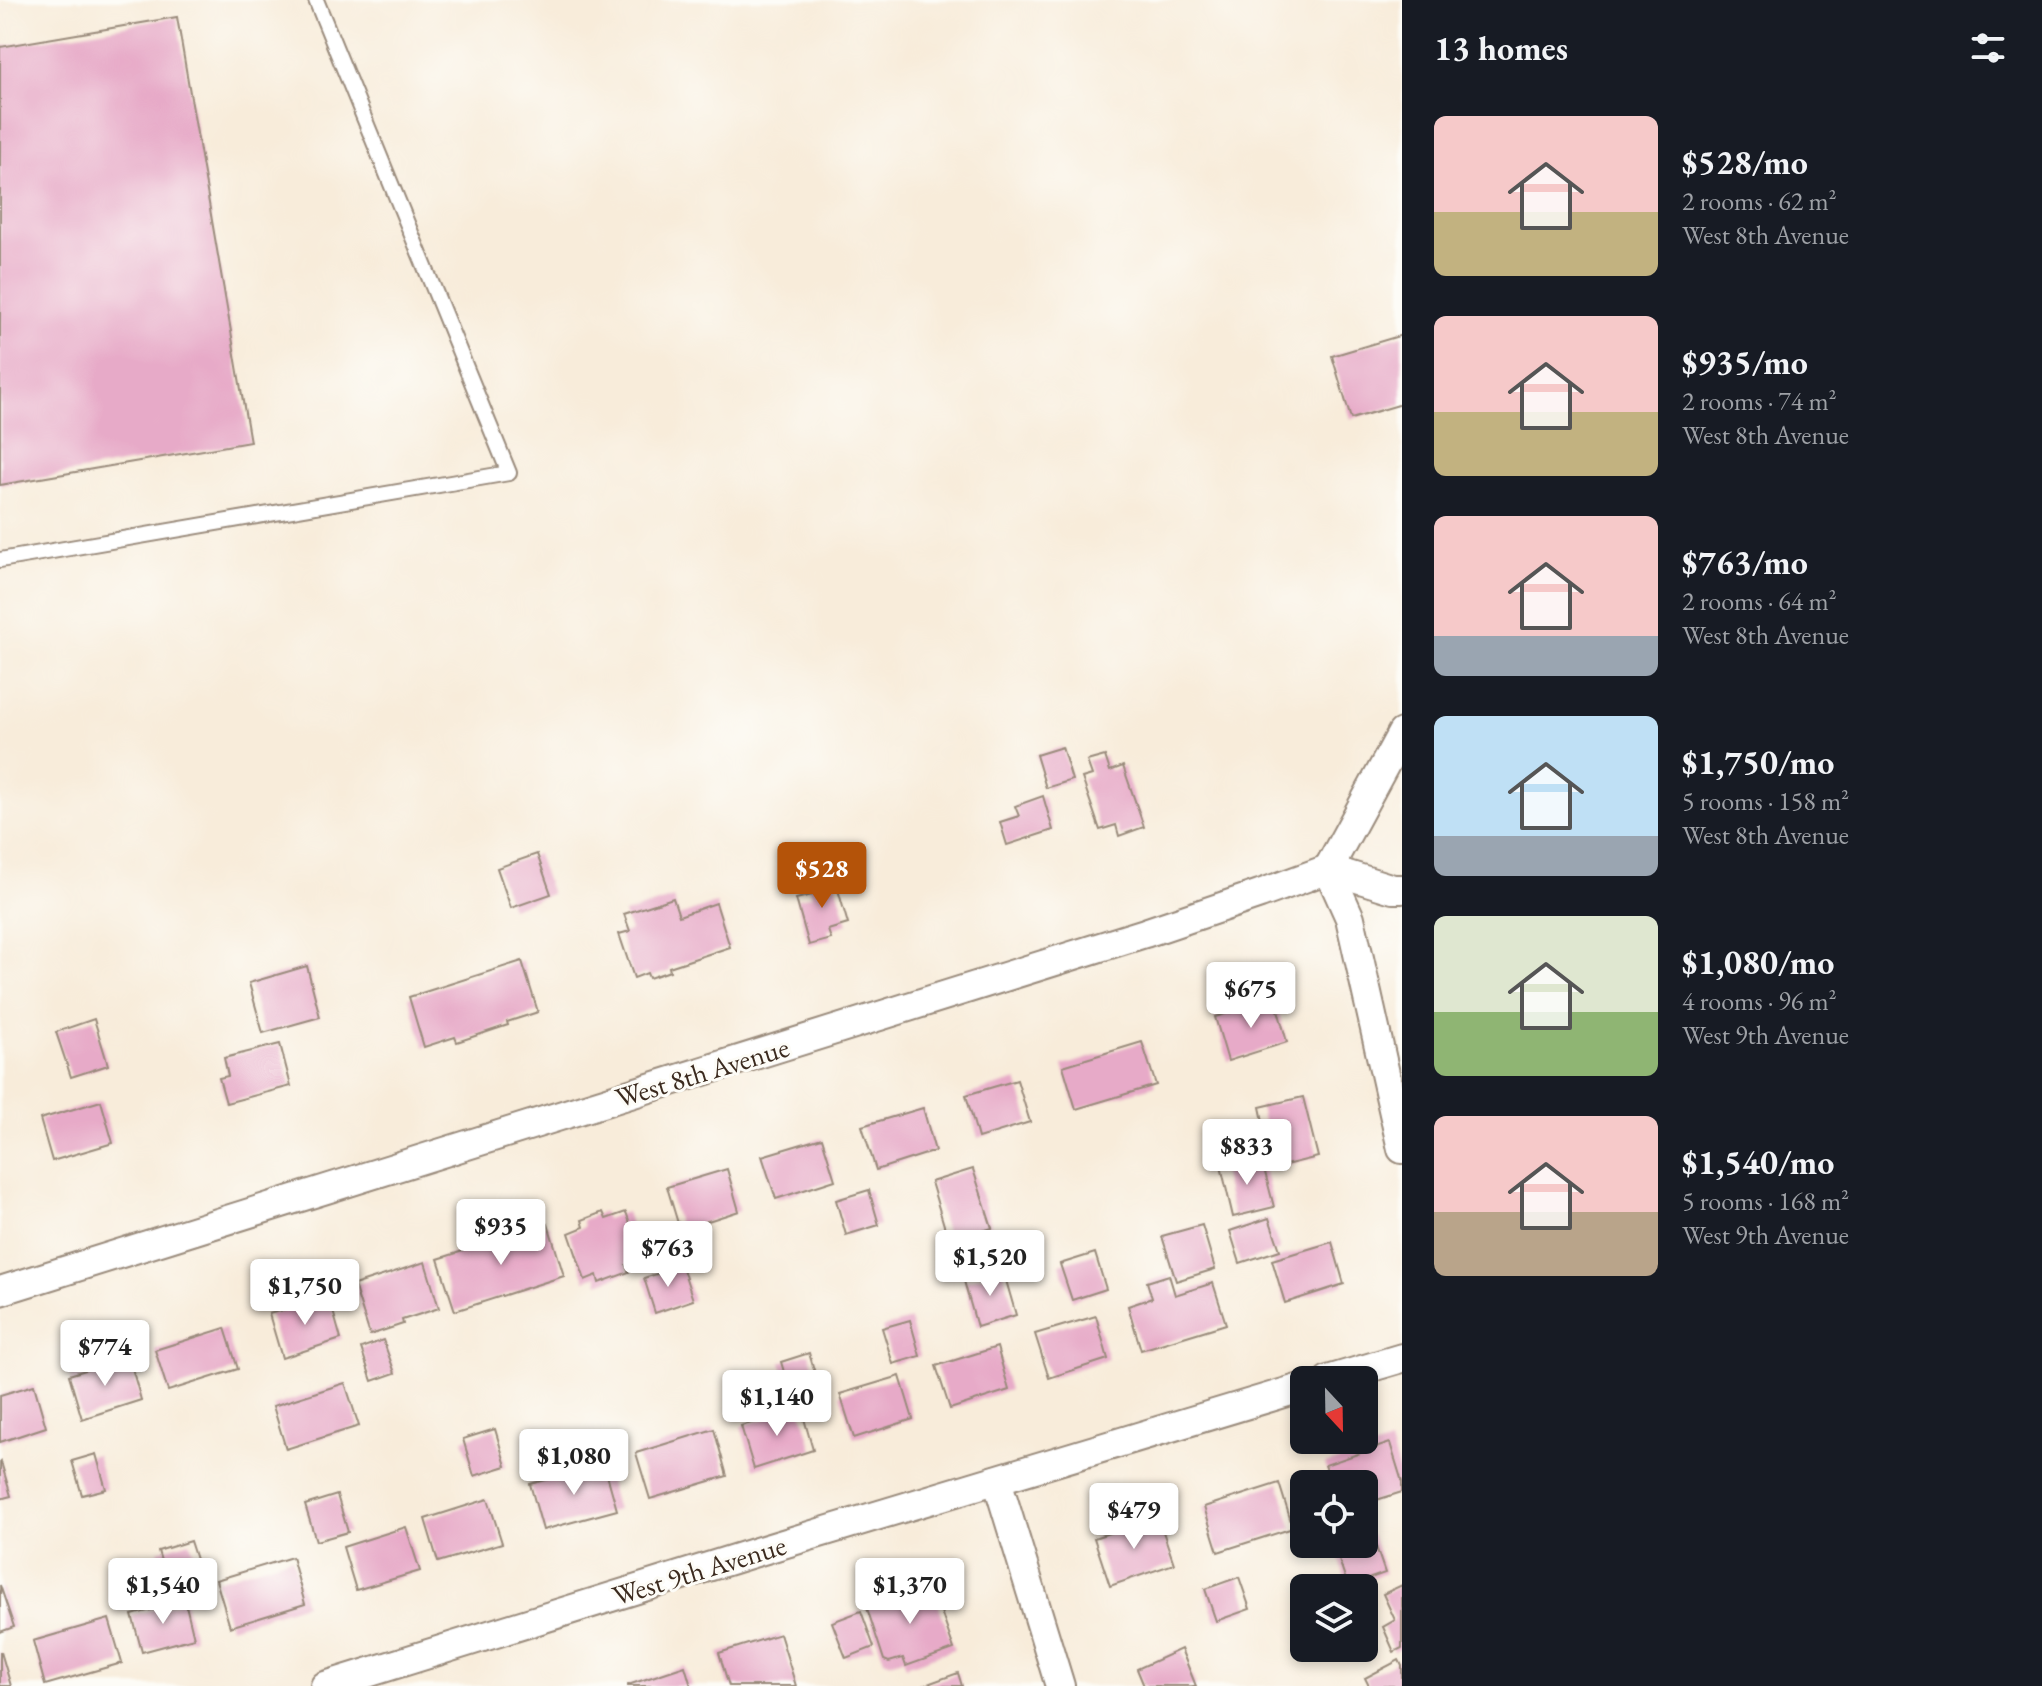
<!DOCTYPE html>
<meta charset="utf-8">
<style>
:root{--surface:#171b24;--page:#20242c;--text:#f1f3f6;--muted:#9ea1a6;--accent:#b45309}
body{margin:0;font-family:"EB Garamond",serif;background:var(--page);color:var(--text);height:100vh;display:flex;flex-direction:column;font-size:30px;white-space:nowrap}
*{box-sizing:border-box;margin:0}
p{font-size:26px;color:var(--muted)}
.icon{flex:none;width:44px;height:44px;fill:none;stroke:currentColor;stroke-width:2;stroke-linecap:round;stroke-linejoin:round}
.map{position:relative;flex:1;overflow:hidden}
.sheet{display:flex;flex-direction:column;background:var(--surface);width:640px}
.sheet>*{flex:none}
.needle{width:52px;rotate:158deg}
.buttons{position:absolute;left:1290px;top:1366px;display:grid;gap:16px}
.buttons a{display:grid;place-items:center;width:88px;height:88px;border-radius:12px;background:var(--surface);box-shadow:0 4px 12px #0003;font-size:40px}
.price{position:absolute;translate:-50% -68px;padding:0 18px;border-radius:8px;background:#fff;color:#222;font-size:26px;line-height:52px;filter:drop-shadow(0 2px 4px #0008)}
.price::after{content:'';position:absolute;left:50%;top:48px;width:24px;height:18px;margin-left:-12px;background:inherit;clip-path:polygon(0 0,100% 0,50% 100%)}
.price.active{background:var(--accent);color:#fff}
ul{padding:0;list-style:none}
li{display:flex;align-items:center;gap:24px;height:200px;padding:0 32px}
li span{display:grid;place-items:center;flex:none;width:224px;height:160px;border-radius:12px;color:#555}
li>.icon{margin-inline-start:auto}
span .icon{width:96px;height:96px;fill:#fffc;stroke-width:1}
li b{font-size:34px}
h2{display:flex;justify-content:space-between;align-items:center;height:96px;padding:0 32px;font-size:34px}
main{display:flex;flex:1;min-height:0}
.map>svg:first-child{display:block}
</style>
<main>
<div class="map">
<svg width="1402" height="1686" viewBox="0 0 1402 1686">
<rect width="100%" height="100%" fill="#fdfcf7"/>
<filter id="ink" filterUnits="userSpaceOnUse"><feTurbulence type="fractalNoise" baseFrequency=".0125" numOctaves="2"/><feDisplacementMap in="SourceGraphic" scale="16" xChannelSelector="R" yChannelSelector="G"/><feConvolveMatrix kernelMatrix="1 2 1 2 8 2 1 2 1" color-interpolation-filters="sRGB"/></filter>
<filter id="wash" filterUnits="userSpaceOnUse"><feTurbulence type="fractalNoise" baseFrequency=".006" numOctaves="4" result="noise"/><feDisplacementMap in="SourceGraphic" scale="32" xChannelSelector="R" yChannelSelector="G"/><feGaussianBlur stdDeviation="1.8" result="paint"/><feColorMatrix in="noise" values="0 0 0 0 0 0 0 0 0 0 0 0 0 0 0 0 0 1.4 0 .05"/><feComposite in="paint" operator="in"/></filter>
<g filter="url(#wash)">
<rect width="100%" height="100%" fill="#f8ecda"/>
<g id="blocks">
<g fill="#e7aac8">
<polygon points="177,17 250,442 0,485 0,47"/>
<polygon points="1402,335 1402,404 1351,419 1332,356"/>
<polygon points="1062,747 1072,780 1046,788 1036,755"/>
<polygon points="1105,756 1110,771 1123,766 1144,827 1119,836 1116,825 1100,830 1082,778 1092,775 1087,761"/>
<polygon points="1043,796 1053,830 1007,845 1000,822 1019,816 1015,806"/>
<polygon points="537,854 551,894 511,908 497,868"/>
<polygon points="834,876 848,924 828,930 831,939 809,945 796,899 812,895 808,883"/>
<polygon points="673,898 679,916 716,903 730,947 669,967 670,971 649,978 647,973 634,978 619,934 630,931 624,914"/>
<polygon points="522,961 538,1012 507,1022 508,1025 457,1042 455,1037 424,1047 409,997"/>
<polygon points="307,966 320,1017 263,1033 249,983"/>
<polygon points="1275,999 1287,1042 1228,1061 1215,1017"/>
<polygon points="94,1019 108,1065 71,1077 56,1032"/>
<polygon points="1142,1042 1156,1085 1076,1109 1063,1066"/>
<polygon points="280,1044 291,1086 226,1103 219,1078 228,1076 224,1058"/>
<polygon points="1017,1080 1030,1122 978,1138 966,1095"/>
<polygon points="1303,1097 1318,1157 1273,1168 1260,1107"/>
<polygon points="101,1101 113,1143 52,1161 40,1119"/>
<polygon points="923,1108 935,1151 876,1170 862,1126"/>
<polygon points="822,1138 835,1180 776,1199 762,1156"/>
<polygon points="1261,1157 1274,1207 1233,1217 1221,1166"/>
<polygon points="727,1169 739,1211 680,1230 667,1187"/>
<polygon points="973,1169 992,1228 949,1242 931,1182"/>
<polygon points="869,1190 879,1225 846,1235 836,1200"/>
<polygon points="603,1212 606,1219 626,1212 643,1259 626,1265 629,1272 599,1283 597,1275 585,1280 569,1233 584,1227 582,1220"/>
<polygon points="1269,1218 1280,1250 1240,1263 1230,1231"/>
<polygon points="548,1224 564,1276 455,1311 438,1259"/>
<polygon points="1202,1225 1215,1269 1176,1281 1162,1236"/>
<polygon points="1332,1242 1344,1284 1285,1303 1272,1260"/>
<polygon points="1095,1253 1106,1289 1072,1300 1060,1264"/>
<polygon points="425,1262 439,1308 402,1320 403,1324 370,1335 354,1285"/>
<polygon points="682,1266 693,1300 655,1313 644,1278"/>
<polygon points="1003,1270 1016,1315 977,1327 964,1281"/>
<polygon points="1169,1275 1175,1295 1213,1283 1226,1324 1141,1350 1128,1306 1152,1298 1147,1282"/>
<polygon points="329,1297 341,1339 282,1358 269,1314"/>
<polygon points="1096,1316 1108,1359 1049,1378 1035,1334"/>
<polygon points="910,1320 920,1356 893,1364 882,1328"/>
<polygon points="225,1328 238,1369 168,1391 155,1350"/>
<polygon points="383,1340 395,1373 372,1381 361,1348"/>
<polygon points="997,1347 1009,1390 950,1409 936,1366"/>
<polygon points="809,1353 820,1390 792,1398 781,1362"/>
<polygon points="129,1357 141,1400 82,1419 69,1375"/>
<polygon points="900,1376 913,1419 854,1438 840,1394"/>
<polygon points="345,1383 359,1426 286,1449 273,1406"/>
<polygon points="34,1385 46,1427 0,1442 0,1395"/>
<polygon points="801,1408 813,1450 754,1469 741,1426"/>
<polygon points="495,1429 506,1466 474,1476 463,1439"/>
<polygon points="714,1429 727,1476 650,1499 636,1453"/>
<polygon points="1390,1443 1402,1482 1402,1492 1364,1504 1364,1484 1332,1484 1325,1465"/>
<polygon points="96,1454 106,1489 82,1495 72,1461"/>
<polygon points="1,1462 11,1496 0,1499 0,1463"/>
<polygon points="604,1464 617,1510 543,1530 530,1484"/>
<polygon points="1279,1483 1293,1528 1218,1552 1204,1507"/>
<polygon points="337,1495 348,1532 316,1541 305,1505"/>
<polygon points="488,1499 502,1543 438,1562 425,1519"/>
<polygon points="1158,1517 1174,1564 1110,1586 1094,1538"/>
<polygon points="406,1527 420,1571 356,1590 343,1547"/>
<polygon points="1372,1535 1385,1573 1348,1586 1335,1548 1346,1544 1364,1544 1364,1538"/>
<polygon points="190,1541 202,1578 169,1587 158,1551"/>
<polygon points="292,1557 305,1604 230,1627 216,1580"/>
<polygon points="1239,1577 1250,1609 1216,1621 1205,1589"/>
<polygon points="931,1583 954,1649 906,1666 903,1658 889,1662 884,1660 866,1605"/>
<polygon points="0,1585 14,1627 0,1632"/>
<polygon points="1402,1585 1402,1648 1394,1652 1383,1627 1395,1620 1383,1594"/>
<polygon points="185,1601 194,1638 142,1652 132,1615"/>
<polygon points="861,1611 874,1647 846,1658 832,1622"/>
<polygon points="109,1619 122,1663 45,1685 33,1641"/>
<polygon points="780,1634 796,1686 729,1686 719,1653"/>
<polygon points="1181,1649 1196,1686 1144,1686 1137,1669"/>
<polygon points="0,1652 1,1652 11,1686 0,1686"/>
<polygon points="1399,1660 1402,1666 1402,1686 1369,1686 1365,1678"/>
<polygon points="685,1666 691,1686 628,1686 628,1685"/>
<polygon points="958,1673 962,1686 922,1686"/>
</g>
</g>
</g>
<g filter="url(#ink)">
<use href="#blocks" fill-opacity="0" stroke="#9a8b7c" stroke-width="2"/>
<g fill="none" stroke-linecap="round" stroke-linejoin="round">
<defs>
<polyline id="lane" points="0,560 509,473 316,0"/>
<g id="street">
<polyline points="1328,869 1350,918 1402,1149"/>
<polyline points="1328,869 1402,733"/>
<polyline points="0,1291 1145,933 1260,894 1328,869 1393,889 1402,889"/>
<polyline points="1328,1380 1402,1358"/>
<polyline points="997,1480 1060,1686"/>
<polyline points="325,1686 753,1553 1304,1387"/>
</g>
</defs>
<use href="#lane" stroke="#9a8b7c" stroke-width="18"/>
<use href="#street" stroke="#9a8b7c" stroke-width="32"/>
<use href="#lane" stroke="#fff" stroke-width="14"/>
<use href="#street" stroke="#fff" stroke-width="28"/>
</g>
</g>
<g text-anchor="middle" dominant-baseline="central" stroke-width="6" stroke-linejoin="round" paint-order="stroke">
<g font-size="28" fill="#3b2a1e" stroke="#fdfcf7">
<text transform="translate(702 1072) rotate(-17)">West 8th Avenue</text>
<text transform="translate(699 1570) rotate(-17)">West 9th Avenue</text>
</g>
</g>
</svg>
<div class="buttons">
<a><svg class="needle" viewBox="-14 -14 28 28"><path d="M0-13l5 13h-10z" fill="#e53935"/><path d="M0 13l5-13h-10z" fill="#9ea1a6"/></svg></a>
<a><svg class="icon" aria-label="locate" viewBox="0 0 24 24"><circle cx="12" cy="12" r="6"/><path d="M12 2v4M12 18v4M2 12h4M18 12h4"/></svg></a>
<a><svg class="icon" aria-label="layers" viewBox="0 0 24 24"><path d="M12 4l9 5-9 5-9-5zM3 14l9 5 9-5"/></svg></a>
</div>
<b class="price active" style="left:822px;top:910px">$528</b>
<b class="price" style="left:1251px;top:1030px">$675</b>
<b class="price" style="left:1247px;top:1187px">$833</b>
<b class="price" style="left:501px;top:1267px">$935</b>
<b class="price" style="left:668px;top:1289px">$763</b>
<b class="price" style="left:990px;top:1298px">$1,520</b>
<b class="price" style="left:305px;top:1327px">$1,750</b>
<b class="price" style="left:105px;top:1388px">$774</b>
<b class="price" style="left:777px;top:1438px">$1,140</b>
<b class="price" style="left:574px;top:1497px">$1,080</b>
<b class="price" style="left:1134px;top:1551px">$479</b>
<b class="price" style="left:163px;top:1626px">$1,540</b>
<b class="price" style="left:910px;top:1626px">$1,370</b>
</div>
<section class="sheet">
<h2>13 homes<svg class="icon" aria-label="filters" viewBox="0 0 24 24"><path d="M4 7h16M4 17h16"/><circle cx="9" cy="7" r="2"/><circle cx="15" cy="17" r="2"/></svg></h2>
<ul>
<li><span style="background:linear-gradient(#f6c9c9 60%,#c2b280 0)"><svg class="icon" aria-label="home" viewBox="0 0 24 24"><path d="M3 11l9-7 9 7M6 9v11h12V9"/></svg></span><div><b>$528/mo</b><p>2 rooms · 62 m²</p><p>West 8th Avenue</p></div></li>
<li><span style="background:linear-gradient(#f6c9c9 60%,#c2b280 0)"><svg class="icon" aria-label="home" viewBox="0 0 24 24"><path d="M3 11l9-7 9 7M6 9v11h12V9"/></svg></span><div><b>$935/mo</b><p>2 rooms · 74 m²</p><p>West 8th Avenue</p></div></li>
<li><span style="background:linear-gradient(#f6c9c9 75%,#9aa5b1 0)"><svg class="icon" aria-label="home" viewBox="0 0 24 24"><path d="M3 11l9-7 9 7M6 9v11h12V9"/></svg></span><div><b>$763/mo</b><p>2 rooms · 64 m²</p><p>West 8th Avenue</p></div></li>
<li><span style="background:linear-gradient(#bfe0f5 75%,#9aa5b1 0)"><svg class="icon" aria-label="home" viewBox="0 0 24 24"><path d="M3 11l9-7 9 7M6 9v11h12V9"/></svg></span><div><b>$1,750/mo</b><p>5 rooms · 158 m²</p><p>West 8th Avenue</p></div></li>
<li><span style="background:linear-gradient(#dfe7d0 60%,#8fb573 0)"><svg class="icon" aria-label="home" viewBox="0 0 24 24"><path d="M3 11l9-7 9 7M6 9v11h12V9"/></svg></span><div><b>$1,080/mo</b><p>4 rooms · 96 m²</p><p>West 9th Avenue</p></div></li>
<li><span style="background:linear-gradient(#f6c9c9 60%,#b9a48a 0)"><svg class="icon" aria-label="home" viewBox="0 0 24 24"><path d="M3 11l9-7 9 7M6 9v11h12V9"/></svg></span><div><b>$1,540/mo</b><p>5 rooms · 168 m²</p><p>West 9th Avenue</p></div></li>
</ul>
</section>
</main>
